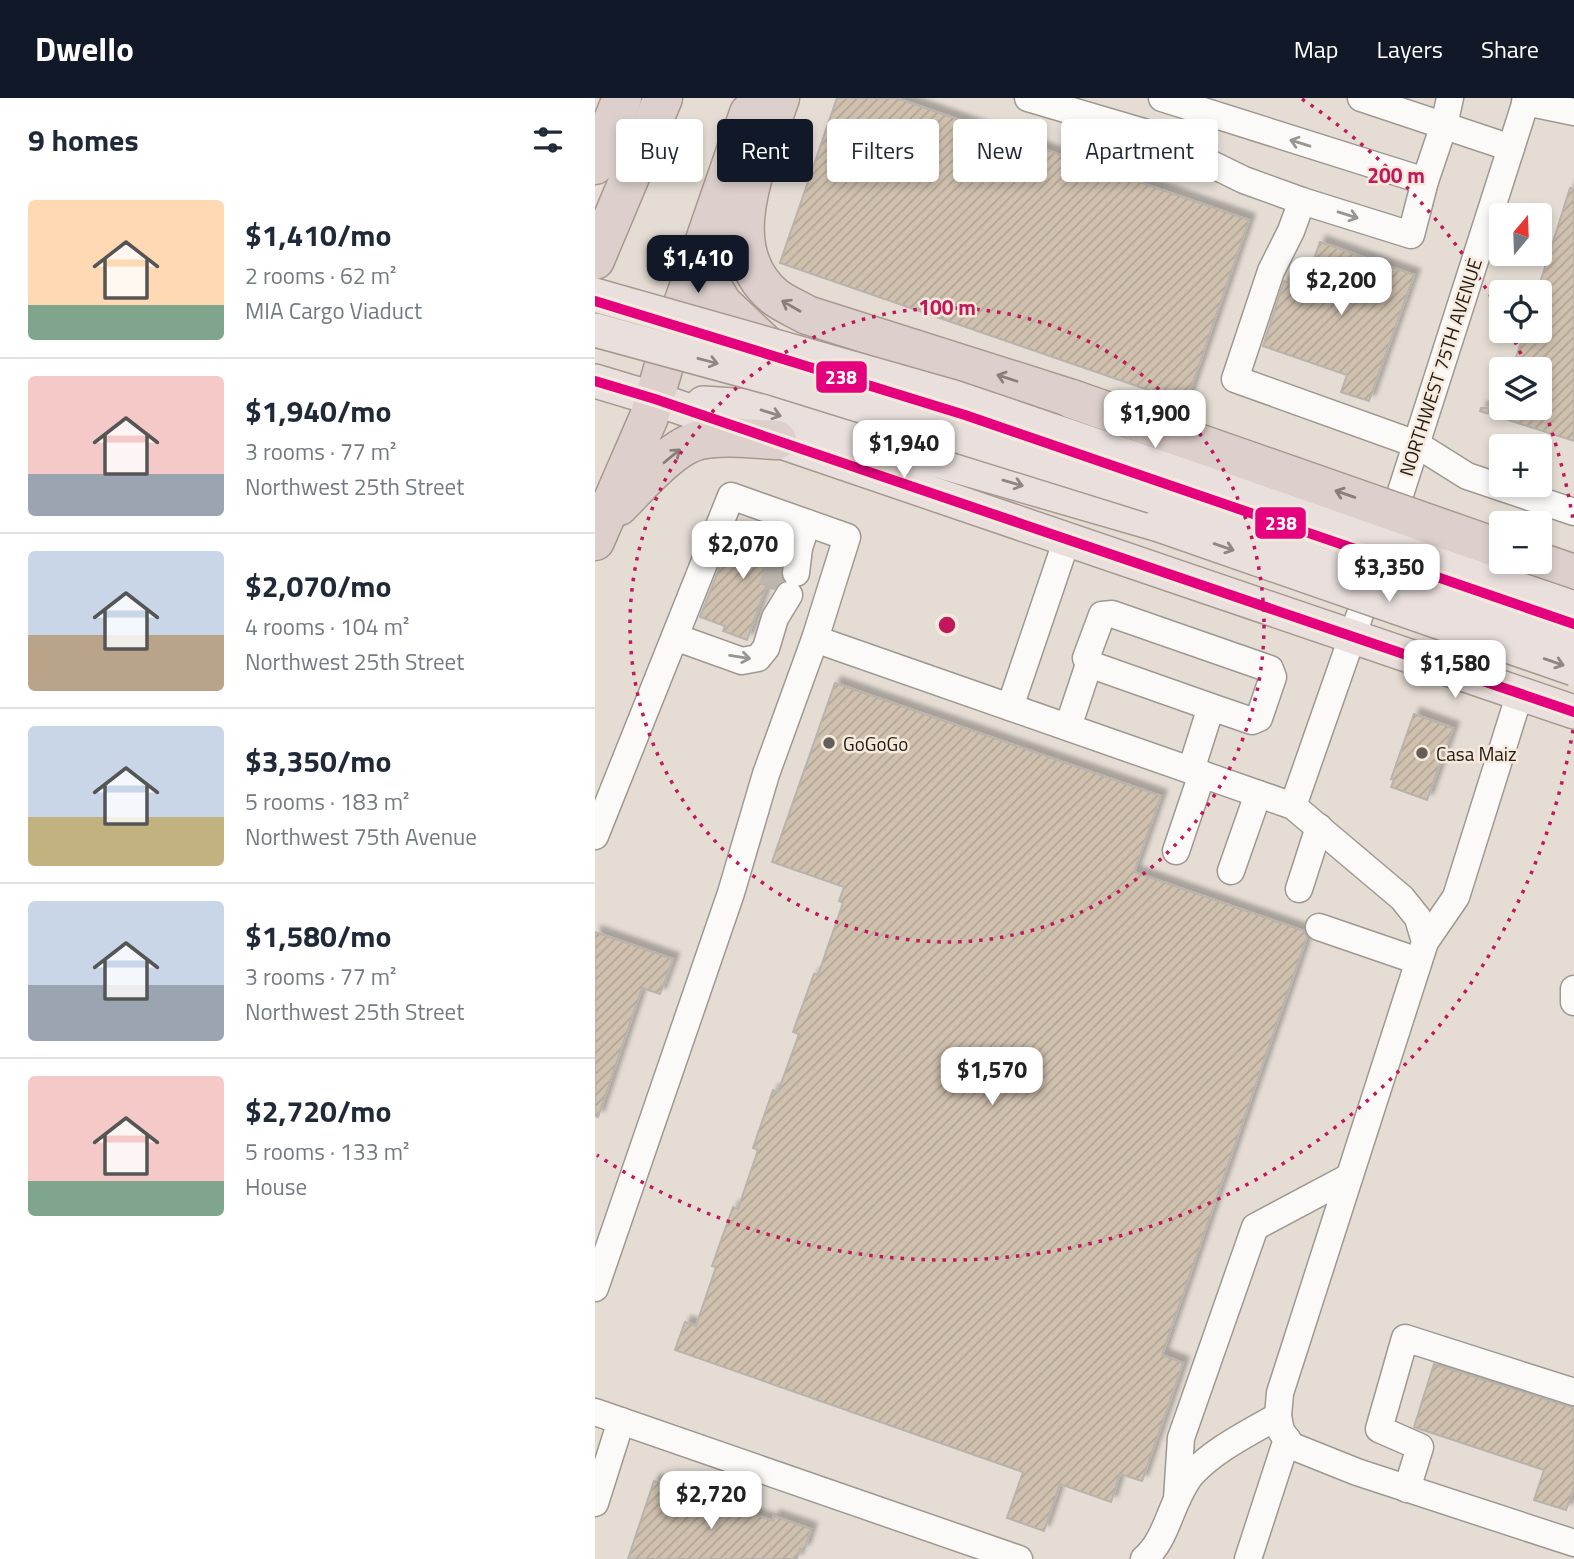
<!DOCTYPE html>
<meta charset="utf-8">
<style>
:root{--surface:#fff;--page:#f2f2f3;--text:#1f2937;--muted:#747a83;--line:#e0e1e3;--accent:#111827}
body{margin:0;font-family:"Titillium Web",sans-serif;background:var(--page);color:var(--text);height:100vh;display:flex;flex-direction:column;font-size:26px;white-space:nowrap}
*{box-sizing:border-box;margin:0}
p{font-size:23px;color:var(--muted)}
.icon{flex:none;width:38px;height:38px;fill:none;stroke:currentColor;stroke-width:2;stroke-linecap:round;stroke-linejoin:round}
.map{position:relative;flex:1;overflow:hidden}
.details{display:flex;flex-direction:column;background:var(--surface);width:595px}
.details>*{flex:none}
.top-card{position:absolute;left:21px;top:21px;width:665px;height:63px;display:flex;gap:14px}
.needle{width:46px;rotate:19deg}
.controls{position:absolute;left:894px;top:105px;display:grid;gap:14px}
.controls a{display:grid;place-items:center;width:63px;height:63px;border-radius:7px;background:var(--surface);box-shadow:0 4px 10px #0003;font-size:35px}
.price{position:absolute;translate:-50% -60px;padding:0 16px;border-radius:14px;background:#fff;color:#222;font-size:23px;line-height:46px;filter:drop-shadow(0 2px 4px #0008)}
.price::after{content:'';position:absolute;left:50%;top:42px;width:21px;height:16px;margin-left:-10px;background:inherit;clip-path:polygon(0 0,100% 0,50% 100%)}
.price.selected{background:var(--accent);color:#fff}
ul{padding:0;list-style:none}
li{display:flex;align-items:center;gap:21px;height:175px;padding:0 28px}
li+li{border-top:2px solid var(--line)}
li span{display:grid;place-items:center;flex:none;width:196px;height:140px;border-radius:7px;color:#555}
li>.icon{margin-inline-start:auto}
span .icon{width:84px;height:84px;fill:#fffc;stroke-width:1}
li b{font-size:30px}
h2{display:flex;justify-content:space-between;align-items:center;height:84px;padding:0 28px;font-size:30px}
.tag{padding:0 24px;border-radius:7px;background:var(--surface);box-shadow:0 4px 10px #0003;font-size:24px;line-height:63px}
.tag.selected{background:var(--accent);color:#fff}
header{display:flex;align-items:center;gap:42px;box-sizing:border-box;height:98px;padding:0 35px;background:var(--accent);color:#fff}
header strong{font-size:33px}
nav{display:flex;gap:38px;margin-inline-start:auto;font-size:24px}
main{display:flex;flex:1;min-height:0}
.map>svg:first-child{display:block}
</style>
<header>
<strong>Dwello</strong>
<nav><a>Map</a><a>Layers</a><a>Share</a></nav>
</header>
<main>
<section class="details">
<h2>9 homes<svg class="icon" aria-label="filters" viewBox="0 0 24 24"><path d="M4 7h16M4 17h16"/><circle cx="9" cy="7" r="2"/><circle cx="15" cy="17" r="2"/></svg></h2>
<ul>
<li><span style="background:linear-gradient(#ffd9b3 75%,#7fa58c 0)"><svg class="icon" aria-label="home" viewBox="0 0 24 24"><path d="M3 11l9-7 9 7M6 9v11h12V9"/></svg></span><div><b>$1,410/mo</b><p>2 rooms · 62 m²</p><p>MIA Cargo Viaduct</p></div></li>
<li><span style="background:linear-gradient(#f6c9c9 70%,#9aa5b1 0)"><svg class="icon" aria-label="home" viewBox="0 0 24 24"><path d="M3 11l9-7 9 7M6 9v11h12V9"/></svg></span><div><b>$1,940/mo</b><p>3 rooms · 77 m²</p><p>Northwest 25th Street</p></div></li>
<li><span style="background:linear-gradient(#c9d6e8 60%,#b9a48a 0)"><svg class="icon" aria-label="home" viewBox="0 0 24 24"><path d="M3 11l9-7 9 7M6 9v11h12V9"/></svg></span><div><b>$2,070/mo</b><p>4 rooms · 104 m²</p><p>Northwest 25th Street</p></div></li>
<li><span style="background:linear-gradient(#c9d6e8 65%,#c2b280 0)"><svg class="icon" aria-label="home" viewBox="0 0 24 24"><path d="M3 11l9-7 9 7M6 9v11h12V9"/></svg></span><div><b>$3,350/mo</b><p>5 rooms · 183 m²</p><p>Northwest 75th Avenue</p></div></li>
<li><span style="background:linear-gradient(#c9d6e8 60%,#9aa5b1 0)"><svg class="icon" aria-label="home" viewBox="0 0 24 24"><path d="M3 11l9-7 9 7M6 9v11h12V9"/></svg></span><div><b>$1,580/mo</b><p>3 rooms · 77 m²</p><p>Northwest 25th Street</p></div></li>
<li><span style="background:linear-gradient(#f6c9c9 75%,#7fa58c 0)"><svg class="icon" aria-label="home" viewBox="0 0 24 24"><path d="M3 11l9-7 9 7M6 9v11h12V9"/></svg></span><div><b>$2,720/mo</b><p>5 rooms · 133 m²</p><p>House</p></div></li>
</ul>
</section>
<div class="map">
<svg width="979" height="1461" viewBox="0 0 979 1461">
<defs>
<pattern id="building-hatch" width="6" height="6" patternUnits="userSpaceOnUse" patternTransform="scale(1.75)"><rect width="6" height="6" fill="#d0c1af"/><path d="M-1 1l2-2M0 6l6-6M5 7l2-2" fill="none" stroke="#b2a596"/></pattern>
<filter id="shadow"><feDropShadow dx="6" dy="-6" stdDeviation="2" flood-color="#0004"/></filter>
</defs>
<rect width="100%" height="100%" fill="#e5ddd4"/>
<g fill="url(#building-hatch)" stroke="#b8b3ac" stroke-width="2" filter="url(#shadow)">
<polygon points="242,0 301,0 654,122 591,305 185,165"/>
<polygon points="975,90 979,91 979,343 885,313 886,310 945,310 945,271 917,271 930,233 945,233 945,185"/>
<polygon points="725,144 819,177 774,303 746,294 752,277 668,248 689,183 709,190"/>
<polygon points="140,431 160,438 162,431 188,440 178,467 186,470 188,483 179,491 171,489 152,542 128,533 130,528 105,519"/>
<polygon points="240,585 566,698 539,774 709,833 712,839 567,1257 588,1265 547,1383 525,1376 516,1404 465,1386 449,1433 412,1420 428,1374 80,1252 90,1224 101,1228 121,1169 117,1168 138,1109 143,1111 163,1052 158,1050 178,992 183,994 204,936 198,934 219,876 223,877 248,805 244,803 249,789 177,764"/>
<polygon points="819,616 858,630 832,702 796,689 799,682 796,681"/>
<polygon points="0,834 78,861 65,896 47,890 3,1019 0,1018"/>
<polygon points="839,1266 979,1310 979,1389 971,1412 939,1402 949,1372 819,1329"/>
<polygon points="59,1383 178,1423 179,1418 216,1431 209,1452 205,1451 202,1461 33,1461"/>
</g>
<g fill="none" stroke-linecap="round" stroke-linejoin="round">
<polyline stroke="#bdb6ae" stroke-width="26" stroke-dasharray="26 13" stroke-linecap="butt" points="176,490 183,469"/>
<defs>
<g id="minor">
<polyline points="433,0 555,36 649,82 707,103 816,137 830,83 567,0"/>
<polyline points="766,0 916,50"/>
<polyline points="930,4 979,14"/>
<polyline points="830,83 849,27 855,0"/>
<polyline points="707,103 696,133 676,173 640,281 821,346 872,378 979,414"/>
<polyline points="795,428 932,0"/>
<polyline points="201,475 204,450 212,425"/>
<polyline points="80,539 147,563 163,560 171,550 180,520 194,497"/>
<polyline points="220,541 698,708 807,800 823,820 830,844 685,1295 683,1318 686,1333 697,1348 762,1374 979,1445"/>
<polyline points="415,609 472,441"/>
<polyline points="473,629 494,566"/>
<polyline points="596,672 616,609 657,623 664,620 678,579 675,571 517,516 507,517 491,560 494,566 616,609"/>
<polyline points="698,708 777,482"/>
<polyline points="0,738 136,398 252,439 220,541 171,676 136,795 0,1190"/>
<polyline points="581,753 607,676"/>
<polyline points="636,773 663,696"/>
<polyline points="704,791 724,729"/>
<polyline points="724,829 823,863"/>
<polyline points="830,844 861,799 925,595"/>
<polyline points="979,891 979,904"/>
<polyline points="0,1314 424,1461"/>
<polyline points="812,1391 825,1349 784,1331 810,1240 979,1294"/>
<polyline points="582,1401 586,1340 660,1129 754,1079"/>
<polyline points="0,1405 26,1323"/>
<path d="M549,1461C573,1441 576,1401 597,1376C620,1351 654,1335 683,1318"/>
<polyline points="653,1461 692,1341"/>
</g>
<g id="major">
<polyline points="0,283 60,301 979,614"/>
<polyline points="108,305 154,308 564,427"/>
</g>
<g id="highway">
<path d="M185,0C165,60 120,148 179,198C189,206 202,211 212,217L477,301"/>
<polyline points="0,67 27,0"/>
<polyline points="104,156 113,182 128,206 182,257"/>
<polyline points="0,162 68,0"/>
<path d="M24,408C44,388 77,348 105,342C129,337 157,341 182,342"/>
<polyline points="0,443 54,319 81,226 154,15"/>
<polyline points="944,464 979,476"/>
</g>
</defs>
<use href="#minor" stroke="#9e9891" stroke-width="29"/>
<use href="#major" stroke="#a89890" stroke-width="36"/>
<use href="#highway" stroke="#a89890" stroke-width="41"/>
<use href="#minor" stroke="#fbfaf9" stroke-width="26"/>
<use href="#major" stroke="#e9e0dd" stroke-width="33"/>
<use href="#highway" stroke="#ddd0cc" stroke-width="38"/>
<defs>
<g id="major-bridge">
<polyline points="0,197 359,299 979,510"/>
<polyline points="0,232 180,281 556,398 979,545"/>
<polyline points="564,427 979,571"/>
</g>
<polyline id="highway-bridge" points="477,301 906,451"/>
</defs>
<use href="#major-bridge" stroke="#a89890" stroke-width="36" stroke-linecap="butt"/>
<use href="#highway-bridge" stroke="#a89890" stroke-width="41" stroke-linecap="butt"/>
<use href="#major-bridge" stroke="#e9e0dd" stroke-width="33"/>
<use href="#highway-bridge" stroke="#ddd0cc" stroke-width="38"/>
<defs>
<g id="bus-1">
<polyline points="0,203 370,317 979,526"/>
<polyline points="0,283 60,301 979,614"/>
</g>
</defs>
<use href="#bus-1" stroke="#f8eadb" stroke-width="16"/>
<use href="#bus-1" stroke="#e5007d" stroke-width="10"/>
</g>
<defs><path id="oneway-shaft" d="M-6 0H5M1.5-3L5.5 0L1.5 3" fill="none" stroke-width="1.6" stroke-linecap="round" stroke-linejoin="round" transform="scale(1.75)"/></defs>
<g stroke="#989592">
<use href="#oneway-shaft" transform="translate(705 45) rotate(-163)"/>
<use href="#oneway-shaft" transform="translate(753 117) rotate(17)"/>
<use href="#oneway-shaft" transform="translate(145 559) rotate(9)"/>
</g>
<g stroke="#887e7a">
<use href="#oneway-shaft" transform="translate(196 208) rotate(-150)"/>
<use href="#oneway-shaft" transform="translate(412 280) rotate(-162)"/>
<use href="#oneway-shaft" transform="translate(77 358) rotate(-40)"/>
<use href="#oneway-shaft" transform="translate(750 396) rotate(-161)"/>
</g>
<g stroke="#8e8783">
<use href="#oneway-shaft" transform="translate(113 263) rotate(15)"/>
<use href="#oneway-shaft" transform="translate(176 315) rotate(17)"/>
<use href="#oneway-shaft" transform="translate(418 385) rotate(16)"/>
<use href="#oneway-shaft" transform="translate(629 449) rotate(19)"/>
<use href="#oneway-shaft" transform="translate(959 564) rotate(19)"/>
</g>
<g fill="none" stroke="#c2185b" stroke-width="3.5" stroke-dasharray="3.5 7">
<circle cx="352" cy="527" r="317"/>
<path d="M978 632A635 635 0 0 1 2 1057M707 1A635 635 0 0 1 905 214M915 234A635 635 0 0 1 932 269M947 305A635 635 0 0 1 978 422"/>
</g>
<g fill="#645e58" stroke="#f8eadb" stroke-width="2.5">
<circle cx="234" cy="645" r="7"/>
<circle cx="827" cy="655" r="7"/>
</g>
<g text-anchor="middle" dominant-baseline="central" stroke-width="5" stroke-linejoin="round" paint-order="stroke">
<g font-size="19" fill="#1f1a15" stroke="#f8eadb">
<text transform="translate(845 269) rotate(-72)">NORTHWEST 75TH AVENUE</text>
</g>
<g font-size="19" fill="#1f1a15" stroke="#f8eadb" text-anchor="start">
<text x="248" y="645">GoGoGo</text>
<text x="841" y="655">Casa Maiz</text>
</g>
</g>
<circle cx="352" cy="527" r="10" fill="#c2185b" stroke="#f8eadb" stroke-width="3.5"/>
<g font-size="21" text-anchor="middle" font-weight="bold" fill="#c2185b" stroke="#f8eadb" stroke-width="5" stroke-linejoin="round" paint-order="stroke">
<text x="801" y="85">200 m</text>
<text x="352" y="217">100 m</text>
</g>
<g stroke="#f8eadb" stroke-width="2.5">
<rect x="220" y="262" width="53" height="34" rx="7" fill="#e5007d"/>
<rect x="659" y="408" width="53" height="34" rx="7" fill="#e5007d"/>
</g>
<g font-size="19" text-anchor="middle" font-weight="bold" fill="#fff">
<text x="246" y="286">238</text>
<text x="686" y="432">238</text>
</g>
</svg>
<div class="controls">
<a><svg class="needle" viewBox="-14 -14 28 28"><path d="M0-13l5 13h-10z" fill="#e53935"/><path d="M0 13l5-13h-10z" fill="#747a83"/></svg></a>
<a><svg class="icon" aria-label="locate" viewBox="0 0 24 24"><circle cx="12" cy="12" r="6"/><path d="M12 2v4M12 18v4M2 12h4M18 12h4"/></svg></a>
<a><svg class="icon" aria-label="layers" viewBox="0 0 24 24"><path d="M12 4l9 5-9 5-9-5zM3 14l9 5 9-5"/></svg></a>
<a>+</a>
<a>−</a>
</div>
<b class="price selected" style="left:103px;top:197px">$1,410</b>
<b class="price" style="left:746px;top:219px">$2,200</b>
<b class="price" style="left:560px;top:352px">$1,900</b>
<b class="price" style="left:309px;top:382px">$1,940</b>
<b class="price" style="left:148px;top:483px">$2,070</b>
<b class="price" style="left:794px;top:506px">$3,350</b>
<b class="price" style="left:860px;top:602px">$1,580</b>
<b class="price" style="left:397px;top:1009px">$1,570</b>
<b class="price" style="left:116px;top:1433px">$2,720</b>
<div class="top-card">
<a class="tag">Buy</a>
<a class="tag selected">Rent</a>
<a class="tag">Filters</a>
<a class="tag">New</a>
<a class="tag">Apartment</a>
</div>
</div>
</main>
